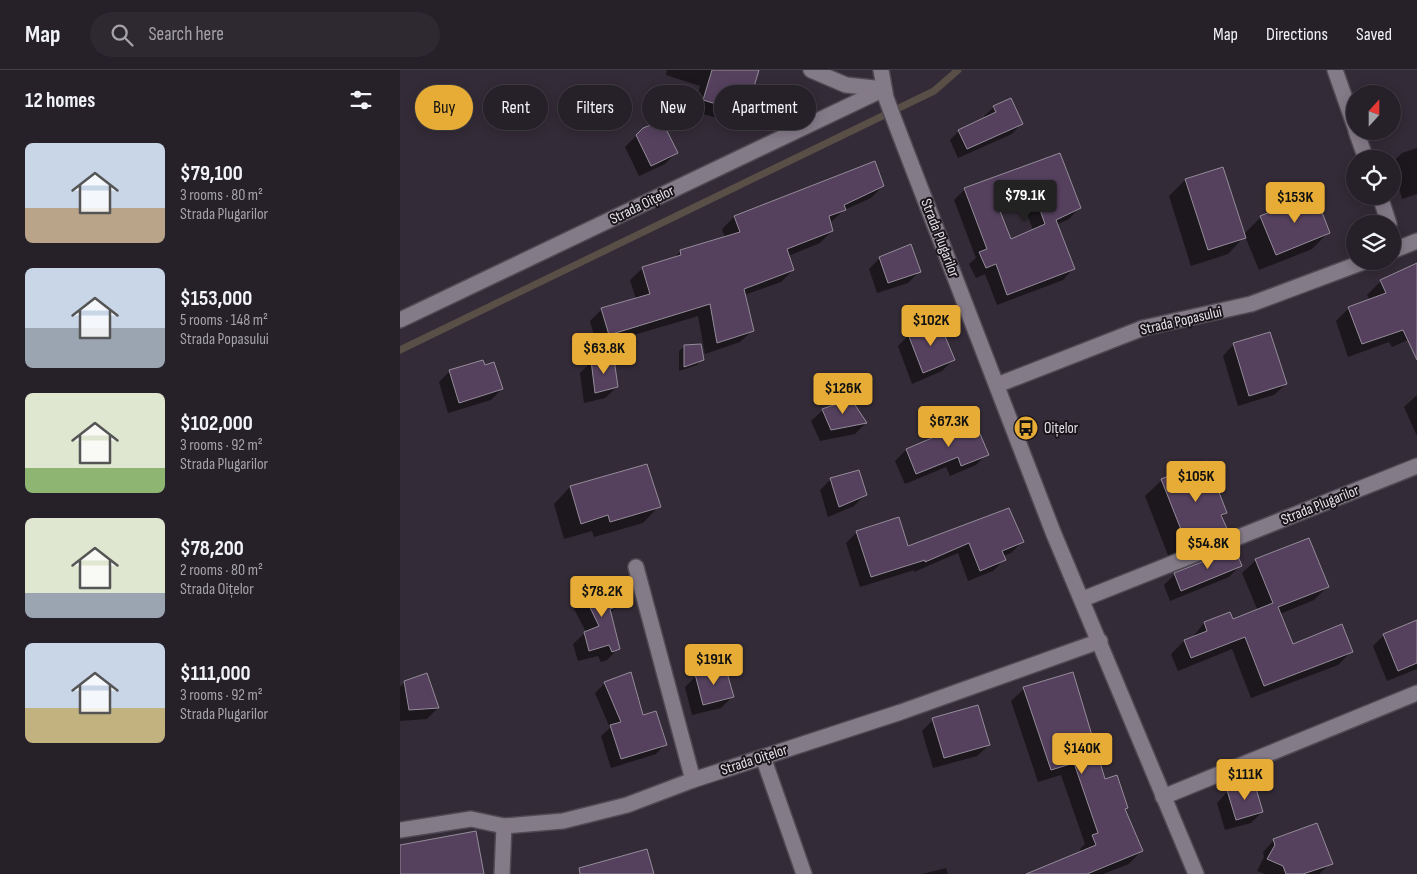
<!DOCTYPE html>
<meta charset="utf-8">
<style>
:root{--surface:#262029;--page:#2e2831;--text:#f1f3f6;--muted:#a4a3a8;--line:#423e46;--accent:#e6ac36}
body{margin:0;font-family:"Sofia Sans Condensed",sans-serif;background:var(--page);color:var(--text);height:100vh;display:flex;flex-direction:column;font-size:19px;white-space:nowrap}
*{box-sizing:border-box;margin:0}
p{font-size:16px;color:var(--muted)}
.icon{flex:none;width:28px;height:28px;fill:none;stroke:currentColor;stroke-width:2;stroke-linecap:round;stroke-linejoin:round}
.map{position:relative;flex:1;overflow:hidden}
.panel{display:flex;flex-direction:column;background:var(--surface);width:400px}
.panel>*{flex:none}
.top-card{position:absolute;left:15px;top:15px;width:475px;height:45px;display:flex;gap:10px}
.needle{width:32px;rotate:21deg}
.fabs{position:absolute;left:946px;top:15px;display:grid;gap:10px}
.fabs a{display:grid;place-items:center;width:55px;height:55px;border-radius:50%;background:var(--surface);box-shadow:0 2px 12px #0003,0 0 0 1px var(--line);font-size:25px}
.price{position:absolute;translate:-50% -42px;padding:0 11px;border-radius:5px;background:var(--accent);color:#111;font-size:16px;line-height:32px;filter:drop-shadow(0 1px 2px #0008)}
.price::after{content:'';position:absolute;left:50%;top:30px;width:15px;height:11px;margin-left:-8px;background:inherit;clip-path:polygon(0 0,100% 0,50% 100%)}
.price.selected{background:#222;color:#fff}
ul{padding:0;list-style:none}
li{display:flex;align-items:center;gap:15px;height:125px;padding:0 25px}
li span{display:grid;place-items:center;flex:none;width:140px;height:100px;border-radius:8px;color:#555}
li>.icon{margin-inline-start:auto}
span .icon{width:60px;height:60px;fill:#fffc;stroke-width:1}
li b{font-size:21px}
h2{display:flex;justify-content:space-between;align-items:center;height:60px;padding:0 25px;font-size:21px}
.tag{padding:0 18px;border-radius:22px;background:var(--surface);box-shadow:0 2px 12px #0003,0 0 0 1px var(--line);font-size:18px;line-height:45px}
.tag.selected{background:var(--accent);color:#111}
header{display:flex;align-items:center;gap:30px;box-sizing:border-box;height:70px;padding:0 25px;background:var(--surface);border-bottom:1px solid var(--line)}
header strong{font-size:24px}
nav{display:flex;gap:28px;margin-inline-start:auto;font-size:18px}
.search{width:350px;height:45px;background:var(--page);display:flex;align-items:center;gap:12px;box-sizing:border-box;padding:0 18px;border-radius:28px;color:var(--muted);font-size:19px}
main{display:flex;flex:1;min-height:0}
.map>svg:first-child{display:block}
</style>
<header>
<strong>Map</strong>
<div class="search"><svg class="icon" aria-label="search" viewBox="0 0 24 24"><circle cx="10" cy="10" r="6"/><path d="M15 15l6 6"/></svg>Search here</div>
<nav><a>Map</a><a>Directions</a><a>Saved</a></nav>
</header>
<main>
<section class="panel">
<h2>12 homes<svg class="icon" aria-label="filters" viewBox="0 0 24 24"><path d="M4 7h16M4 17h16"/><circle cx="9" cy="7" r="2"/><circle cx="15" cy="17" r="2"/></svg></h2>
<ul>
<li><span style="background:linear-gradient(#c9d6e8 65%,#b9a48a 0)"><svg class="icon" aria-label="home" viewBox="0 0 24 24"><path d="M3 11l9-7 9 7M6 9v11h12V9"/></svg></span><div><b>$79,100</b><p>3 rooms · 80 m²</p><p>Strada Plugarilor</p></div></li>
<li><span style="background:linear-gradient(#c9d6e8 60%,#9aa5b1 0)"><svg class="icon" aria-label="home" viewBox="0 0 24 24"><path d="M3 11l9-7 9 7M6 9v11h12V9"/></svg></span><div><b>$153,000</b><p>5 rooms · 148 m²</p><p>Strada Popasului</p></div></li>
<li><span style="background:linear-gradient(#dfe7d0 75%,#8fb573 0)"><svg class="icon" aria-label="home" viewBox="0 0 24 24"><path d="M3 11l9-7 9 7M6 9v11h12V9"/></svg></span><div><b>$102,000</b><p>3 rooms · 92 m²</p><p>Strada Plugarilor</p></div></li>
<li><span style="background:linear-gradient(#dfe7d0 75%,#9aa5b1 0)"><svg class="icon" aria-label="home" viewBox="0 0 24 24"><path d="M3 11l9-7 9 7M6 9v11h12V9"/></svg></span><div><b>$78,200</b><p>2 rooms · 80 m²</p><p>Strada Oițelor</p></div></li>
<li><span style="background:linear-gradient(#c9d6e8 65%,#c2b280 0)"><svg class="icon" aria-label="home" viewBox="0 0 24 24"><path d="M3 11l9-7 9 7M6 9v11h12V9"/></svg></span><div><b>$111,000</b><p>3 rooms · 92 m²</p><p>Strada Plugarilor</p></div></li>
</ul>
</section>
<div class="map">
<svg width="1017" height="804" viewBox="0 0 1017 804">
<rect width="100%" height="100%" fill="#332b37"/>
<g fill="#0007" fill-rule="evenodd">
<polygon points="267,0 347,0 345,42 334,53 293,41 300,16 266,5"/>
<polygon points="594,37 621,54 612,64 558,88 550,70 559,61 585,49 584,46"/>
<polygon points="243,59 276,83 265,94 239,106 225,77"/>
<polygon points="1017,78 1017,124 1002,129 992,93 1002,83"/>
<path d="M659,85L679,138L669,149L656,155L673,199L663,210L597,235L585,204L576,208L569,194L576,188L554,130L565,119ZM621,127L633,160L610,170L597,137Z"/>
<polygon points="822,98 844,164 861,147 929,162 912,179 859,200 845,166 828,184 791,196 769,126 785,110"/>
<polygon points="483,116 471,128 444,140 430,153 432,161 420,173 388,186 393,200 381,212 344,225 353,260 340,272 305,284 298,246 197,276 190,251 202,239 236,229 230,210 243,198 273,189 280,182 325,168 322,159 334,147"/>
<polygon points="480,188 519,202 508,213 477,223 469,199"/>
<polygon points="981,211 1017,266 992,277 989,272 948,287 936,251 949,238 970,230 967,225"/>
<polygon points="509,265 553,290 542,301 512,314 498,276"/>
<polygon points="834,274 886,314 874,325 838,336 823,286"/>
<polygon points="285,276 302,289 297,295 279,301 279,281"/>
<polygon points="191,292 217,317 205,328 184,333 180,303"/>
<polygon points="84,297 102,319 91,330 48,343 39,312 50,301"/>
<polygon points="1017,325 1017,366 1004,337"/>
<polygon points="451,330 466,353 455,364 420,371 411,351 423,340"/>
<polygon points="573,352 587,384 576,395 550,406 546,397 505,414 495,391 506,380"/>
<polygon points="431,409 465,425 454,436 428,447 420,420"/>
<polygon points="762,410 826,443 821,448 826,461 810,478 771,493 745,426"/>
<polygon points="170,417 259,436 243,453 194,467 192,461 164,469 154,434"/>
<polygon points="608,439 622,472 611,483 603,486 604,490 593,501 568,511 558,483 514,502 514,500 460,517 446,473 457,462 508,478"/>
<polygon points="856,490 927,517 914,530 880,544 892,576 952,581 938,595 851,628 832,579 778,601 771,584 784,571 792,568 804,553 830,543 833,551 858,541 842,503"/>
<polygon points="840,496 829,507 770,531 764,515 775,504"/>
<polygon points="206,513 218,536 209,544 218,579 207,590 201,592 198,586 178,591 173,574 186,562 171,533 182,522"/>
<polygon points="1017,552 1017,599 987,611 973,576 984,565"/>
<polygon points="230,604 242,647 265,674 256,684 211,698 201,666 210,658 195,623 205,613"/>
<polygon points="296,606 332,627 321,638 292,645 285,617"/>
<polygon points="5,612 38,638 27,649 0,651 0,617"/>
<polygon points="624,619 704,711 724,739 741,781 729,794 703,804 638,804 681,782 680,779 685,774 661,705 638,712 611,631"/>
<polygon points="533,650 589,675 577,686 533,698 522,661"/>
<polygon points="828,721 862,742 851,753 825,760 817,733"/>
<polygon points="874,770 929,795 919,804 865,804 857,801 864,787 863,782"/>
<polygon points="546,798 548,804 522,804"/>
</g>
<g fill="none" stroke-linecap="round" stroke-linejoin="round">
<polyline stroke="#594f46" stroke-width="7" points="0,280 534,21 558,0"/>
</g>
<g fill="#55415e" stroke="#958c9a" fill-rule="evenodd">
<polygon points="312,0 359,0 346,43 303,30"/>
<polygon points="611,28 623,54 567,79 558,60 596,42 593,36"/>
<polygon points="256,53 263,53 278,83 251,96 236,65 243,58"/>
<path d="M660,83L681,138L656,150L675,199L607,225L596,194L586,198L579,182L587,179L564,118ZM632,117L645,154L611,169L596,131Z"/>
<polygon points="475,91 484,116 444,135 446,140 429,146 433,161 387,179 394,200 344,219 354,261 317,273 310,234 209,265 201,238 250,224 242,197 281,185 280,180 340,162 334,146"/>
<polygon points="823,97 846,168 808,180 785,109"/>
<polygon points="915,124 930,163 876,185 860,146"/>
<polygon points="511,174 521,202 488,213 479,187"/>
<polygon points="1017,193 1017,290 1003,260 962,274 948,237 986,223 980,210"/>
<polygon points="539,252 555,290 523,303 508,264"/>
<polygon points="870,262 887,314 849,326 833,273"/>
<polygon points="301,274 304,290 284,297 284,275"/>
<polygon points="214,289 218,317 195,323 191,290"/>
<polygon points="83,290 85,295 94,292 103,319 59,333 49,300"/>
<polygon points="451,329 467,353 431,360 422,339"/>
<polygon points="574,350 589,385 561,396 558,387 516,404 506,379"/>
<polygon points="807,391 827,443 821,445 828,461 788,477 761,409"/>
<polygon points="247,394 261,437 210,452 208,445 181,454 170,416"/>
<polygon points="459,400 467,425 439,437 430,408"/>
<polygon points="609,438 624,472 602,481 606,490 580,501 569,473 525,492 525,490 471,507 456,461 499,447 508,476"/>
<polygon points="909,468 929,517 878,537 893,574 942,554 953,582 864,616 845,567 791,588 784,570 807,561 804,552 830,542 833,549 873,533 855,489"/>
<polygon points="835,479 842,496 781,521 774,503"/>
<polygon points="207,511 219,536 210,539 220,579 212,582 209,575 189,581 184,562 199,556 182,521"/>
<polygon points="1017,550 1017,593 998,601 983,564"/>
<polygon points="325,596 334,627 303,635 295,604"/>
<polygon points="231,602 243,645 256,641 267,675 221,689 210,655 221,652 204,612"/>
<polygon points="673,602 705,709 717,705 728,738 725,739 743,781 687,804 626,804 696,775 692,765 698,763 674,693 651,700 623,617"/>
<polygon points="27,603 39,638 9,640 4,611"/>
<polygon points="578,635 590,675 544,688 532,648"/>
<polygon points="854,712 863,742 836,750 827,720"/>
<polygon points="917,753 933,794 903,804 886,804 883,796 867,789 875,775 873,769"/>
<polygon points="76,761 84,804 0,804 0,775"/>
<polygon points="247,779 254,804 180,804 179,798"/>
</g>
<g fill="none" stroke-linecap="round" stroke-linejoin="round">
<defs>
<g id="minor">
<polyline points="411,0 446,15 484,19"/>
<polyline points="935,0 955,57"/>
<polyline points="956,61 966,89"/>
<polyline points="980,126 989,154"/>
<polyline points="992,181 1017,171"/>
<polyline points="0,250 484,19"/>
<polyline points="597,315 743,258 851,234 966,191"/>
<polyline points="236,497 293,710"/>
<polyline points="683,529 1017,396"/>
<polyline points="363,687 404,804"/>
<polyline points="763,727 1017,623"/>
<polyline points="0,760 71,749 104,756 163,751 227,735 293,710 501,642 700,571"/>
<polyline points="102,804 104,756"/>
</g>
<polyline id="tertiary" points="481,0 486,28 500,65 653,462 796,804"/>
</defs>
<use href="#minor" stroke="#4f4a53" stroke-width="18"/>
<use href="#tertiary" stroke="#4f4a53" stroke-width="18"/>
<use href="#minor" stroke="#847b88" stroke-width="15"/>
<use href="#tertiary" stroke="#847b88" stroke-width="15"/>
</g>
<defs>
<symbol id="bus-disc" viewBox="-11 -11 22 22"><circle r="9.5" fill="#e6ac36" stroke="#19151a"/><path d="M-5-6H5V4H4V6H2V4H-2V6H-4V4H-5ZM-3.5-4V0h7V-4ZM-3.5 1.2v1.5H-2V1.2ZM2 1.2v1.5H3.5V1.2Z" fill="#111"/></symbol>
</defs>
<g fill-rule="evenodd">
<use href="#bus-disc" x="612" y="344" width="28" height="28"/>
</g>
<g text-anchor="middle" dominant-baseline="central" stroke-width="4" stroke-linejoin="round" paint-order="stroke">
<g font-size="15" fill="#e6e2e9" stroke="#19151a">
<text transform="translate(242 135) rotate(-26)">Strada Oițelor</text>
<text transform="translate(540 168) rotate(69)">Strada Plugarilor</text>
<text transform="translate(781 251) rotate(-13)">Strada Popasului</text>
<text transform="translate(920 435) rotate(-22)">Strada Plugarilor</text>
<text transform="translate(354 690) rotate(-18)">Strada Oițelor</text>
</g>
<g font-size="15" fill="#e6e2e9" stroke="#19151a" text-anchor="start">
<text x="644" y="358">Oițelor</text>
</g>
</g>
</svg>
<div class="fabs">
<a><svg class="needle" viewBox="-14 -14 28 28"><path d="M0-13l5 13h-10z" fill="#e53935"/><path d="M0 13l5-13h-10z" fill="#a4a3a8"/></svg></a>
<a><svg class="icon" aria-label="locate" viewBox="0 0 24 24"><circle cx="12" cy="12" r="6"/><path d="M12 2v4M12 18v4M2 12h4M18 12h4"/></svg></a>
<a><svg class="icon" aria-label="layers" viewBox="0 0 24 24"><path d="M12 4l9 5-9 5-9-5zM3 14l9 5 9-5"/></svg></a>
</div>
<b class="price selected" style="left:625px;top:152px">$79.1K</b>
<b class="price" style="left:895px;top:154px">$153K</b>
<b class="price" style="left:531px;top:277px">$102K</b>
<b class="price" style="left:204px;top:305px">$63.8K</b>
<b class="price" style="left:443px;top:345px">$126K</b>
<b class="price" style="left:549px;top:378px">$67.3K</b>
<b class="price" style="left:796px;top:433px">$105K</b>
<b class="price" style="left:808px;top:500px">$54.8K</b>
<b class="price" style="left:202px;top:548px">$78.2K</b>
<b class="price" style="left:314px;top:616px">$191K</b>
<b class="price" style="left:682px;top:705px">$140K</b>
<b class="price" style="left:845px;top:731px">$111K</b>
<div class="top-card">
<a class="tag selected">Buy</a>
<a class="tag">Rent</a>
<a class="tag">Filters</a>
<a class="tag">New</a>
<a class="tag">Apartment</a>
</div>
</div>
</main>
